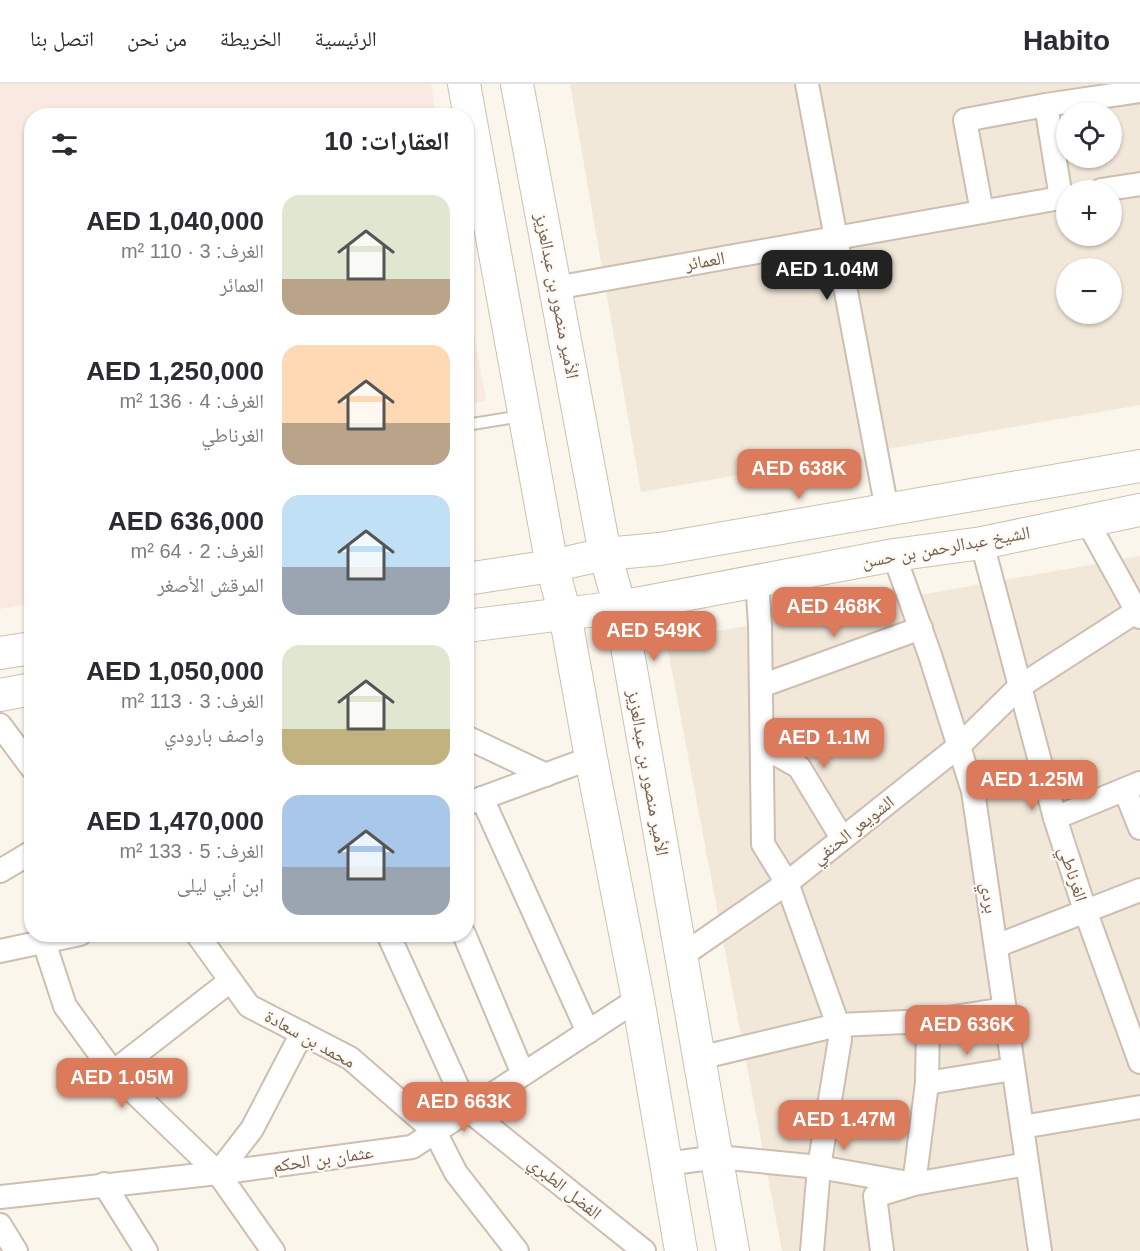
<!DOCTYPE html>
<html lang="ar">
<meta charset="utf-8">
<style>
:root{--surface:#fff;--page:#f7f7f7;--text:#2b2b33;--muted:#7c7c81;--line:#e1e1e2;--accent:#db7b5b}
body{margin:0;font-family:Helvetica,"Noto Naskh Arabic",sans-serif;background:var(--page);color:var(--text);direction:rtl;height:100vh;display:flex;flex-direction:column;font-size:22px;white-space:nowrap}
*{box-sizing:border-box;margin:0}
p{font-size:20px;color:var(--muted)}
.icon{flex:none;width:33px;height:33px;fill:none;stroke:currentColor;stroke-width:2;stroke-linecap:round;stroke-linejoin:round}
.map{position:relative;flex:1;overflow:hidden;direction:ltr}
.side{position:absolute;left:24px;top:24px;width:450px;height:834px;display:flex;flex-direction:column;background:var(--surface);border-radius:24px;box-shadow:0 2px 4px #0004;direction:rtl}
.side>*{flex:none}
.controls{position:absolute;left:1056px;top:18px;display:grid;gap:12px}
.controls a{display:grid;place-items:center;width:66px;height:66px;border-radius:50%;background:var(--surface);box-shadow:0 2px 4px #0004;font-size:30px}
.price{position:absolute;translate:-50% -51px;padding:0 14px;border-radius:12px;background:var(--accent);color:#fff;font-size:20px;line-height:39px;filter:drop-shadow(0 2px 3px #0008)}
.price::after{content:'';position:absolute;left:50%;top:36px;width:18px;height:14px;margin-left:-9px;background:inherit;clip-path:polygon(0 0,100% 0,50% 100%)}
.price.selected{background:#222;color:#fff}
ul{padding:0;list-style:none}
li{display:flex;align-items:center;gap:18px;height:150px;padding:0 24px}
li span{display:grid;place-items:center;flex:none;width:168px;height:120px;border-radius:18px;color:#555}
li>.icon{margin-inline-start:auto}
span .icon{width:72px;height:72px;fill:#fffc;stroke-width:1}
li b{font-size:26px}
h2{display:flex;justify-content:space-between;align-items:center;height:72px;padding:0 24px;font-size:26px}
header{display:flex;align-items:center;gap:36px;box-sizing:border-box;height:84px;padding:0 30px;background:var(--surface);border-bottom:2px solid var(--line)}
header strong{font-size:28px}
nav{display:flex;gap:33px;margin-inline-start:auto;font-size:21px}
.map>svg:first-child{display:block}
</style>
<header>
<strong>Habito</strong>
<nav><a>الرئيسية</a><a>الخريطة</a><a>من نحن</a><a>اتصل بنا</a></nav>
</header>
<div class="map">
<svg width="1140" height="1167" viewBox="0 0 1140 1167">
<rect width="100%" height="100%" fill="#fbf6eb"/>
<g fill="#f2e8da" fill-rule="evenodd">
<path d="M570,0H1140V321L641,408ZM1066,28H1112V74H1066ZM1066,106H1112V152H1066ZM1066,184H1112V230H1066Z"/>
<polygon points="1140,472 1140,1167 782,1167 666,556"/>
</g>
<g fill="#fae9e0">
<polygon points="0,0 431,0 436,31 32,32 31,520 0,525"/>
<polygon points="466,205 486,317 467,320 466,320"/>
</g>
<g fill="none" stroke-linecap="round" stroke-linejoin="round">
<defs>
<polyline id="lane" points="466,341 522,332"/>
<g id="street">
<polyline points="807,0 887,426"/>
<polyline points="1046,21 1061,114"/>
<polyline points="1101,106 1140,100"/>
<polyline points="982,128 965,36 1046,21 1140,7"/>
<polyline points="555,204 1066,113"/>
<polyline points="1087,437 1140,533"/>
<polyline points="982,459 1055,734 1085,826 1140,978"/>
<polyline points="894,471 930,571 973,707 1040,1167"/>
<polyline points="757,496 760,541 763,760 787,799 838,941 840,955 819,1083 812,1167"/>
<polyline points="761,602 921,544"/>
<polyline points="0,641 32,684"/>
<polyline points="466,653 546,691"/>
<polyline points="762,662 799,683 842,754"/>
<polyline points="1125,706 1140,744"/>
<polyline points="482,714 588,948"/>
<polyline points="466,720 591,674"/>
<polyline points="1055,734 1140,699"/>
<polyline points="0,787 32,768"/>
<polyline points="44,850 44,858 65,922 113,988 218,1089 273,1167"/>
<polyline points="197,850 249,922 350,974 435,1048 456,1089 517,1167"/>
<polyline points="388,850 468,1026 644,1167"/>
<polyline points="464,850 523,990"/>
<polyline points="996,862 1140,806"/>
<polyline points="0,867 80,850"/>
<polyline points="680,873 787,799 959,662 1019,603 1137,527"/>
<polyline points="699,974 838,941 928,937 1005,925"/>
<polyline points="113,988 230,897"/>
<polyline points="927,999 1013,985"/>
<polyline points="1022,1043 1140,1023"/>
<polyline points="666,1080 718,1073 819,1083 914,1100 1027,1080"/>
<polyline points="218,1089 252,1045 302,949"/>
<polyline points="104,1100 146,1167"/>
<polyline points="0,1113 218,1089 412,1063 638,915"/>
<polyline points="0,1141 16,1167"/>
<polyline points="882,1167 875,1112 914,1100 927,999 928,937"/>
</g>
<g id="secondary">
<polyline points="464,0 552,482 565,530 591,674 638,915 681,1167"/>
<polyline points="517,0 605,470 620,523 733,1167"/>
<polyline points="466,495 552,482 605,470 660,465 1140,382"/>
<polyline points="466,542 620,523 894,471 982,459 1140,426"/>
<polyline points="0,569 32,564"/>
<polyline points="0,611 32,605"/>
</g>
</defs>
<use href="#lane" stroke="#cdbeb1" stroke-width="14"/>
<use href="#street" stroke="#cdbeb1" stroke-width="26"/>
<use href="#secondary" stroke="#cfbfaf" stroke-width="34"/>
<use href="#lane" stroke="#fff" stroke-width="10"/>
<use href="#street" stroke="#fff" stroke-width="22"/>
<use href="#secondary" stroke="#fff" stroke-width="32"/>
</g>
<g text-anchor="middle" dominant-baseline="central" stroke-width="4.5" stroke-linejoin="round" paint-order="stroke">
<g font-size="18" fill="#755e50" stroke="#fef9f2">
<text transform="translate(705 177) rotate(-10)">العمائر</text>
<text transform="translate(557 212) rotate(79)">الأمير منصور بن عبدالعزيز</text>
<text transform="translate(946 463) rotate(-10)">الشيخ عبدالرحمن بن حسن</text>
<text transform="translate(648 689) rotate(80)">الأمير منصور بن عبدالعزيز</text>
<text transform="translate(853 746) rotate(-38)">الشويعر الحنفي</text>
<text transform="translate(1073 790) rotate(72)">الغرناطي</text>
<text transform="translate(989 814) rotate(82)">بردي</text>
<text transform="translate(310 955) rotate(29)">محمد بن سعادة</text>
<text transform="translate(323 1075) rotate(-8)">عثمان بن الحكم</text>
<text transform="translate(565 1104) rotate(39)">الفضل الطبري</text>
</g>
</g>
</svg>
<div class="controls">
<a><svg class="icon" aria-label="locate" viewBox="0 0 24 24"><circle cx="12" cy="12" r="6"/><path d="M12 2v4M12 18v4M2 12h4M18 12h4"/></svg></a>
<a>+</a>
<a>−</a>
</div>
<b class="price selected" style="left:827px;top:217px">AED 1.04M</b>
<b class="price" style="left:799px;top:416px">AED 638K</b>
<b class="price" style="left:834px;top:554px">AED 468K</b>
<b class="price" style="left:654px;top:578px">AED 549K</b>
<b class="price" style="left:824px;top:685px">AED 1.1M</b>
<b class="price" style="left:1032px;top:727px">AED 1.25M</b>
<b class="price" style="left:967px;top:972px">AED 636K</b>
<b class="price" style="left:122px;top:1025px">AED 1.05M</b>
<b class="price" style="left:464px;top:1049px">AED 663K</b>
<b class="price" style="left:844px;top:1067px">AED 1.47M</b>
<section class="side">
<h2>العقارات: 10<svg class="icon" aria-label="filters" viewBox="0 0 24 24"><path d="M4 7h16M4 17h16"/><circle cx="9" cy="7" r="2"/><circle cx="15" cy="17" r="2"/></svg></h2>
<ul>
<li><span style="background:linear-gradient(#dfe7d0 70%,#b9a48a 0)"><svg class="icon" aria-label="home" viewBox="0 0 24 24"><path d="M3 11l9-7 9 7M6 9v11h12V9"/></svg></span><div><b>AED 1,040,000</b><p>الغرف: 3 · 110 m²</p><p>العمائر</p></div></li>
<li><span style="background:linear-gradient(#ffd9b3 65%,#b9a48a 0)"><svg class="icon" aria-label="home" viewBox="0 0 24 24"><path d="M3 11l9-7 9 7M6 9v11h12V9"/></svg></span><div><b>AED 1,250,000</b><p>الغرف: 4 · 136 m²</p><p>الغرناطي</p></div></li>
<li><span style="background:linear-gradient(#bfe0f5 60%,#9aa5b1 0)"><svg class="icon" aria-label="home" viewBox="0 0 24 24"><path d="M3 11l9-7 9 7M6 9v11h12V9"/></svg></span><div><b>AED 636,000</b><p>الغرف: 2 · 64 m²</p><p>المرقش الأصغر</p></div></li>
<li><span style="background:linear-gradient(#dfe7d0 70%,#c2b280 0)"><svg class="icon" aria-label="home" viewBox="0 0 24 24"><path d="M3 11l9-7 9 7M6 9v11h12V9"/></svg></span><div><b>AED 1,050,000</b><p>الغرف: 3 · 113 m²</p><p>واصف بارودي</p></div></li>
<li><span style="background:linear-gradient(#a9c7e8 60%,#9aa5b1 0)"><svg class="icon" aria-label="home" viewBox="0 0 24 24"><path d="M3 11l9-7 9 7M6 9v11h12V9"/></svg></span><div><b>AED 1,470,000</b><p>الغرف: 5 · 133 m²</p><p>ابن أبي ليلى</p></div></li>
</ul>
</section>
</div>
